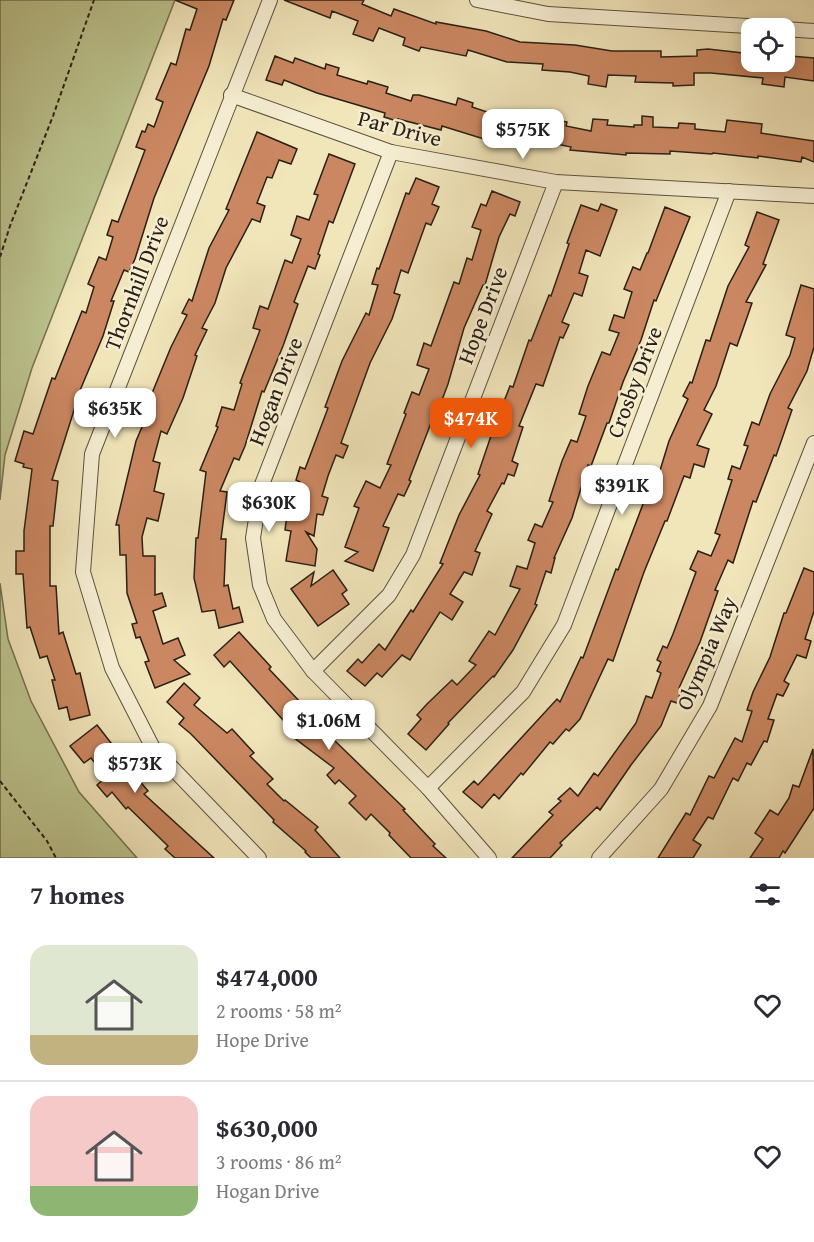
<!DOCTYPE html>
<meta charset="utf-8">
<style>
:root{--surface:#fff;--page:#f2f2f3;--text:#2b2b33;--muted:#7c7c81;--line:#e1e1e2;--accent:#ea580c}
body{margin:0;font-family:"Gentium Book Plus",serif;background:var(--page);color:var(--text);height:100vh;display:flex;flex-direction:column;font-size:22px;white-space:nowrap}
*{box-sizing:border-box;margin:0}
p{font-size:20px;color:var(--muted)}
.icon{flex:none;width:33px;height:33px;fill:none;stroke:currentColor;stroke-width:2;stroke-linecap:round;stroke-linejoin:round}
.map{position:relative;height:858px;overflow:hidden}
.sheet{display:flex;flex-direction:column;background:var(--surface);flex:1}
.sheet>*{flex:none}
.fabs{position:absolute;left:741px;top:18px;display:grid;gap:12px}
.fabs a{display:grid;place-items:center;width:54px;height:54px;border-radius:12px;background:var(--surface);box-shadow:0 3px 15px #0003;font-size:30px}
.price{position:absolute;translate:-50% -51px;padding:0 14px;border-radius:12px;background:#fff;color:#222;font-size:20px;line-height:39px;filter:drop-shadow(0 2px 3px #0008)}
.price::after{content:'';position:absolute;left:50%;top:36px;width:18px;height:14px;margin-left:-9px;background:inherit;clip-path:polygon(0 0,100% 0,50% 100%)}
.price.selected{background:var(--accent);color:#fff}
ul{padding:0;list-style:none}
li{display:flex;align-items:center;gap:18px;height:150px;padding:0 30px}
li+li{border-top:2px solid var(--line)}
li span{display:grid;place-items:center;flex:none;width:168px;height:120px;border-radius:18px;color:#555}
li>.icon{margin-inline-start:auto}
span .icon{width:72px;height:72px;fill:#fffc;stroke-width:1}
li b{font-size:26px}
h2{display:flex;justify-content:space-between;align-items:center;height:72px;padding:0 30px;font-size:26px}
.map>svg:first-child{display:block}
</style>
<div class="map">
<svg width="814" height="858" viewBox="0 0 814 858">
<rect width="100%" height="100%" fill="#f1e5ba"/>
<filter id="stains"><feTurbulence type="fractalNoise" baseFrequency=".00333" numOctaves="4"/><feColorMatrix values="0 0 0 0 .2 0 0 0 0 .09 0 0 0 0 .02 0 0 0 .5 -.17"/></filter>
<radialGradient id="worn" r=".72"><stop offset=".6" stop-color="#630" stop-opacity="0"/><stop offset="1" stop-color="#630" stop-opacity=".3"/></radialGradient>
<g fill="#bcc48f" stroke="#737252" stroke-width="1.5">
<polygon points="0,0 175,0 32,368 5,455 0,500"/>
<polygon points="0,583 8,639 31,701 79,792 137,858 0,858"/>
</g>
<g fill="#cb8761" stroke="#2a2015" stroke-width="1.5">
<polygon points="175,0 234,0 226,20 223,19 209,66 154,198 135,259 129,272 124,270 111,301 114,301 103,336 81,388 52,480 58,481 53,526 50,526 50,586 56,586 59,634 63,632 76,674 80,673 90,715 70,720 67,707 59,709 52,680 55,680 47,656 40,658 30,627 27,628 23,574 16,574 16,551 24,551 24,531 32,469 23,467 24,464 15,461 24,431 33,434 52,378 55,379 82,311 86,313 94,287 88,284 99,257 106,260 113,237 107,235 112,220 118,222 145,150 136,147 142,131 145,132 148,124 154,127 163,102 156,99 171,63 176,65 186,29 190,30 197,9"/>
<polygon points="284,0 364,0 362,4 391,16 394,9 436,24 436,22 486,31 520,42 575,45 612,51 661,51 661,57 697,56 697,50 708,49 752,54 752,62 784,62 784,60 790,60 791,56 814,58 814,81 785,77 784,87 762,84 763,78 711,73 694,73 694,85 673,86 673,83 635,82 636,76 608,75 606,87 588,84 589,76 570,72 542,70 543,64 507,62 468,50 466,56 421,47 419,51 403,45 405,38 379,28 373,41 353,34 358,21 332,11 330,18"/>
<polygon points="275,56 293,63 295,58 325,69 326,64 339,68 337,75 367,84 368,81 388,87 386,93 411,101 413,95 419,95 456,105 458,98 473,103 472,107 502,117 544,121 545,117 567,122 566,126 591,131 593,119 608,120 607,125 634,127 634,125 642,125 642,116 653,117 653,127 678,128 679,123 695,124 695,129 725,132 727,120 762,124 761,133 814,141 814,162 802,157 801,162 758,156 758,158 713,153 712,154 670,151 670,154 626,153 626,155 570,150 571,147 533,139 532,144 484,139 442,126 441,130 398,119 397,121 384,117 385,113 317,93 284,80 282,85 266,80"/>
<polygon points="257,132 297,149 291,164 279,160 272,178 267,177 257,203 265,206 260,222 252,219 226,268 215,303 202,328 207,330 195,355 197,356 183,398 167,434 161,431 153,461 160,463 154,491 164,494 158,521 147,518 142,537 143,556 155,556 155,595 162,593 166,606 153,611 163,644 178,638 185,655 174,660 190,674 155,688 145,662 149,661 140,637 136,638 132,624 137,623 127,593 126,555 120,555 119,525 116,525 136,441 152,404 148,403 171,347 187,315 182,313 189,299 192,301 209,248 229,210 226,209"/>
<polygon points="329,154 355,164 333,223 329,221 318,254 320,255 315,269 308,266 294,302 298,304 283,346 264,392 262,391 245,446 239,460 234,458 220,491 227,492 221,539 226,539 224,586 228,585 233,609 239,607 243,622 219,628 215,610 202,612 194,578 196,538 198,538 206,472 200,470 218,427 216,426 222,407 234,410 242,384 240,383 260,330 253,328 260,306 268,309 285,260 292,263 301,239 291,235 297,216 309,220 318,195 314,194"/>
<polygon points="416,178 439,187 432,204 439,207 431,225 426,223 408,273 401,270 394,293 400,295 392,319 370,363 341,443 348,446 343,458 336,455 328,476 322,496 328,498 323,515 317,514 314,536 306,532 317,549 315,566 286,561 291,531 285,530 288,508 290,511 300,482 296,480 300,467 305,469 328,408 325,407 342,361 366,313 369,315 378,285 372,284 377,268 379,269 406,193 409,194"/>
<polygon points="492,191 520,202 515,216 510,214 499,237 485,285 483,285 464,328 448,384 433,424 431,423 409,480 411,481 404,496 398,494 383,526 389,528 373,571 345,561 358,552 345,547 359,508 354,506 366,481 380,488 391,465 387,464 406,414 404,413 412,392 419,395 429,369 417,365 424,343 431,346 454,282 459,284 467,258 472,260 481,230 472,227 481,204 486,206"/>
<polygon points="601,204 617,210 600,256 586,250 579,273 588,276 582,296 574,293 562,322 569,325 563,338 560,337 543,386 536,384 519,426 523,427 512,461 518,464 514,476 508,474 504,484 502,483 487,511 492,514 475,551 480,553 472,575 464,572 450,594 463,602 452,620 440,612 410,660 402,655 382,677 377,673 365,686 347,671 358,659 362,663 379,644 385,650 411,610 413,612 443,564 440,563 459,515 480,475 478,474 494,427 510,386 513,387 529,340 531,341 549,295 551,296 569,244 567,243 581,205 598,211"/>
<polygon points="665,207 690,217 656,301 654,300 641,340 623,382 609,423 607,423 591,466 588,465 572,518 554,558 555,558 551,573 546,571 535,604 537,605 513,650 494,677 493,676 448,723 449,724 426,750 408,734 421,719 417,715 427,704 452,680 457,685 476,665 469,661 489,631 495,635 520,589 510,586 517,566 527,569 535,543 528,540 535,524 542,527 553,502 549,501 562,461 571,440 577,442 586,416 579,414 588,386 602,352 610,355 619,333 609,330 614,315 624,318 632,292 624,289 633,267 640,270 647,253 648,253"/>
<polygon points="757,212 779,220 763,264 766,265 746,302 752,303 737,346 730,343 716,386 704,410 712,414 697,445 709,449 704,467 694,464 690,478 684,476 667,521 665,521 644,572 613,661 608,659 580,719 569,731 566,729 553,744 550,742 523,775 521,773 499,799 494,794 482,808 463,792 474,781 478,785 557,699 560,702 581,657 583,658 616,569 618,570 654,475 658,477 669,441 688,399 683,396 690,382 692,383 706,340 710,341 728,286 749,247 745,245"/>
<polygon points="801,285 814,289 814,347 807,371 788,408 792,410 776,456 774,455 756,502 753,501 733,563 728,560 715,590 718,591 700,642 679,688 682,689 677,703 671,701 661,726 631,765 600,810 597,807 560,843 562,845 550,858 512,858 553,815 549,812 561,801 558,799 570,788 578,796 594,773 598,776 636,723 646,696 652,698 661,673 657,671 661,662 657,660 663,646 667,648 673,634 696,572 690,569 698,551 711,556 720,535 715,533 732,480 728,479 732,466 740,469 748,446 744,445 752,422 759,425 770,394 790,355 795,338 786,335"/>
<polygon points="804,568 814,572 814,611 805,639 811,641 806,658 797,655 784,681 789,684 783,696 777,694 768,719 774,720 767,742 764,741 751,765 747,763 738,781 733,778 713,819 708,817 693,840 701,845 693,858 658,858 686,813 690,815 709,776 714,778 735,738 742,742 752,711 747,710 753,692 770,657 784,613 786,613"/>
<polygon points="333,570 347,590 342,594 349,604 318,626 291,589 314,572 311,586"/>
<polygon points="239,632 271,667 269,669 304,706 301,708 336,735 333,739 405,809 403,810 435,844 433,846 446,858 411,858 389,835 390,833 371,814 366,820 349,803 356,796 339,780 335,784 327,775 334,768 289,734 292,730 230,661 224,667 214,655"/>
<polygon points="184,683 200,698 194,705 227,733 232,729 254,753 250,756 273,779 267,784 284,801 285,800 318,827 315,830 340,858 311,858 305,852 306,851 273,822 274,820 191,734 179,724 184,718 167,702"/>
<polygon points="97,725 122,757 120,758 148,791 144,794 214,858 175,858 165,849 168,846 128,807 126,809 112,792 107,797 97,785 106,777 91,758 84,763 70,746"/>
<polygon points="813,749 814,808 785,853 783,851 779,858 750,858 763,839 755,833 770,810 778,815 789,798 793,785 799,787"/>
</g>
<g fill="none" stroke-linecap="round" stroke-linejoin="round">
<defs>
<g id="minor">
<polyline points="477,0 548,14 782,28"/>
<polyline points="784,29 814,31"/>
<polyline points="231,95 391,152 556,182 814,196"/>
<polyline points="391,152 261,487 253,538 260,585 274,619 313,671 428,788 489,858"/>
<polyline points="313,671 389,595 413,555 556,182"/>
<polyline points="428,788 523,692 564,625 729,191"/>
<polyline points="259,858 153,748 112,668 83,572 92,454 270,0"/>
<polyline points="599,858 661,789 710,706 814,443"/>
</g>
</defs>
<use href="#minor" stroke="#5c513e" stroke-width="16"/>
<g stroke="#2a2015" stroke-width="2" stroke-dasharray="4.5 3" stroke-linecap="butt">
<polyline points="0,257 10,226 53,116 94,0"/>
<polyline points="0,781 47,841 56,858"/>
</g>
<use href="#minor" stroke="#f6eed2" stroke-width="14"/>
</g>
<g text-anchor="middle" dominant-baseline="central" stroke-width="5" stroke-linejoin="round" paint-order="stroke">
<g font-size="22" fill="#2a2015" stroke="#f6eed2">
<text transform="translate(400 128) rotate(15)">Par Drive</text>
<text transform="translate(136 283) rotate(-69)">Thornhill Drive</text>
<text transform="translate(482 315) rotate(-69)">Hope Drive</text>
<text transform="translate(634 382) rotate(-69)">Crosby Drive</text>
<text transform="translate(275 391) rotate(-69)">Hogan Drive</text>
<text transform="translate(706 653) rotate(-67)">Olympia Way</text>
</g>
</g>
<rect width="100%" height="100%" filter="url(#stains)"/>
<rect width="100%" height="100%" fill="url(#worn)"/>
</svg>
<div class="fabs">
<a><svg class="icon" aria-label="locate" viewBox="0 0 24 24"><circle cx="12" cy="12" r="6"/><path d="M12 2v4M12 18v4M2 12h4M18 12h4"/></svg></a>
</div>
<b class="price" style="left:523px;top:160px">$575K</b>
<b class="price" style="left:115px;top:439px">$635K</b>
<b class="price selected" style="left:471px;top:449px">$474K</b>
<b class="price" style="left:622px;top:516px">$391K</b>
<b class="price" style="left:269px;top:533px">$630K</b>
<b class="price" style="left:329px;top:751px">$1.06M</b>
<b class="price" style="left:135px;top:794px">$573K</b>
</div>
<section class="sheet">
<h2>7 homes<svg class="icon" aria-label="filters" viewBox="0 0 24 24"><path d="M4 7h16M4 17h16"/><circle cx="9" cy="7" r="2"/><circle cx="15" cy="17" r="2"/></svg></h2>
<ul>
<li><span style="background:linear-gradient(#dfe7d0 75%,#c2b280 0)"><svg class="icon" aria-label="home" viewBox="0 0 24 24"><path d="M3 11l9-7 9 7M6 9v11h12V9"/></svg></span><div><b>$474,000</b><p>2 rooms · 58 m²</p><p>Hope Drive</p></div><svg class="icon" aria-label="heart" viewBox="0 0 24 24"><path d="M12 20l-8-8c-3-5 5-10 8-4 3-6 11-1 8 4z"/></svg></li>
<li><span style="background:linear-gradient(#f6c9c9 75%,#8fb573 0)"><svg class="icon" aria-label="home" viewBox="0 0 24 24"><path d="M3 11l9-7 9 7M6 9v11h12V9"/></svg></span><div><b>$630,000</b><p>3 rooms · 86 m²</p><p>Hogan Drive</p></div><svg class="icon" aria-label="heart" viewBox="0 0 24 24"><path d="M12 20l-8-8c-3-5 5-10 8-4 3-6 11-1 8 4z"/></svg></li>
</ul>
</section>
